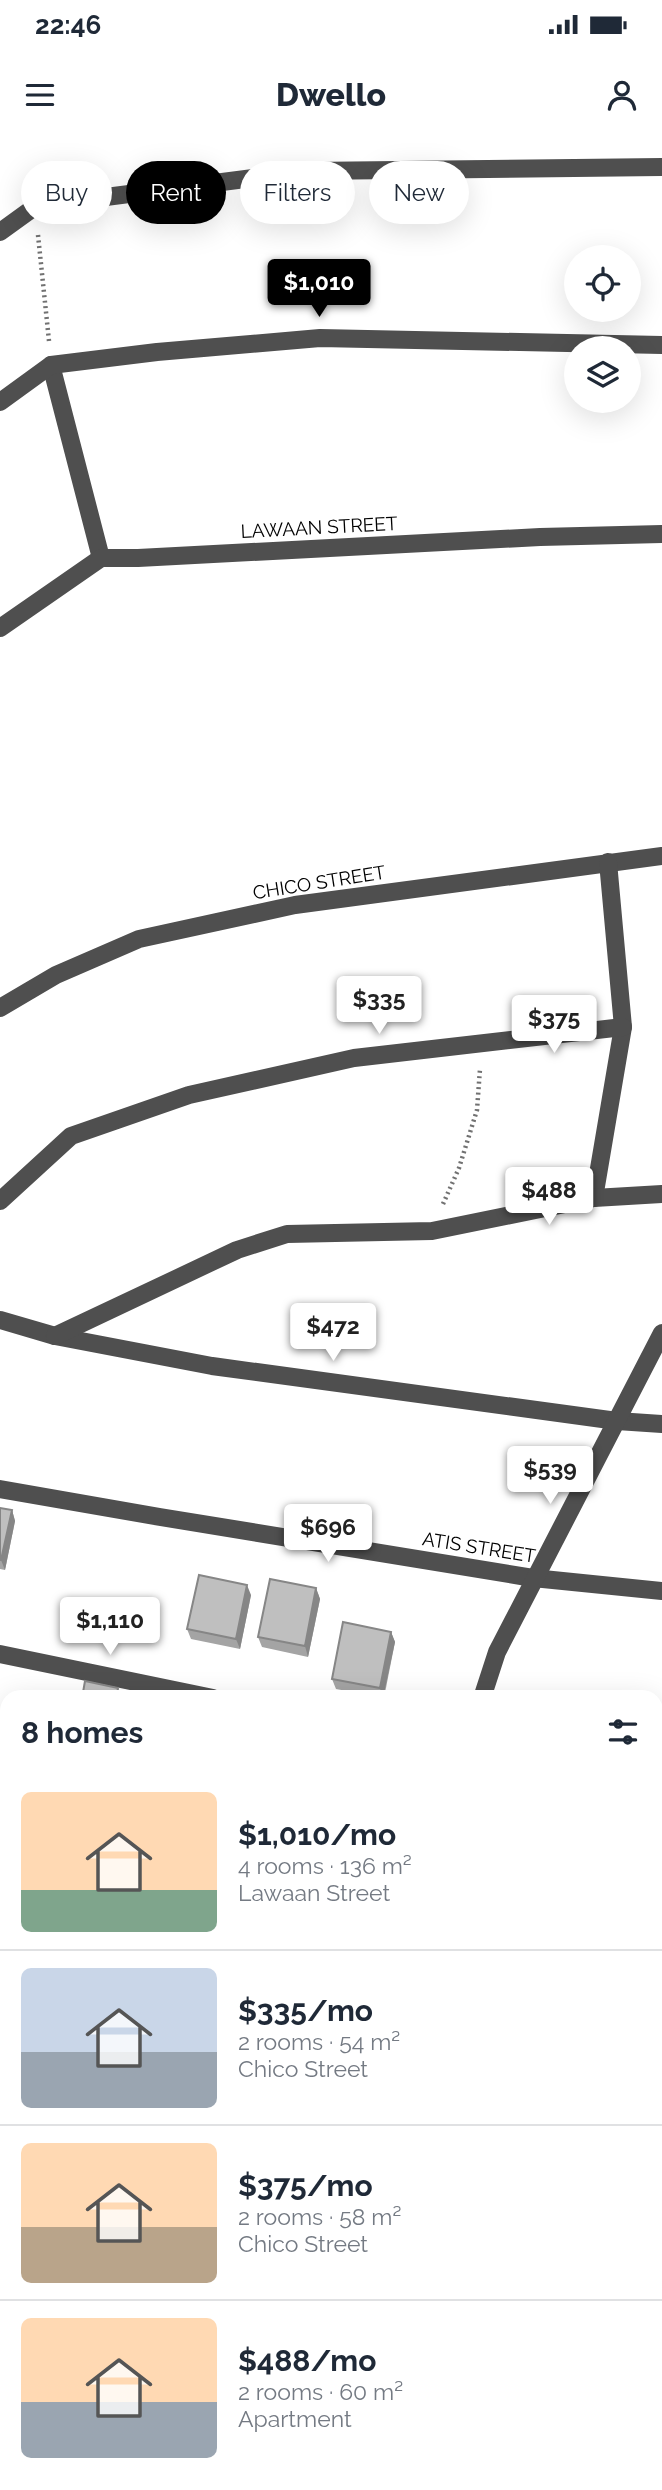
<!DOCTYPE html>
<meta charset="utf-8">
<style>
:root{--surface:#fff;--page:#f2f2f3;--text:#1f2937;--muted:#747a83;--line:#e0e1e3;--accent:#000}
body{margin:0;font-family:Raleway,sans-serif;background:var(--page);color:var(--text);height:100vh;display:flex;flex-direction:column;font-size:26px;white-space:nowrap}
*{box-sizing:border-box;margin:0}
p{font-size:23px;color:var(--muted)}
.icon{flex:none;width:38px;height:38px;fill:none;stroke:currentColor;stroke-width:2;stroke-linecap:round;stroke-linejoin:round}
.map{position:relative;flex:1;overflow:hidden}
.details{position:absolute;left:0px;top:1550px;width:663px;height:800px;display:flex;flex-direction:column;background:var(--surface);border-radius:21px 21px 0 0;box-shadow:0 7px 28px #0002}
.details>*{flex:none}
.top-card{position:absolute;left:21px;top:21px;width:621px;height:63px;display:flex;gap:14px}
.buttons{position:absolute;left:564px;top:105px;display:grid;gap:14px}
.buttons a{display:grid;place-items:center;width:77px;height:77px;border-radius:50%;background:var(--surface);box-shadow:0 7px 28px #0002;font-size:35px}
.price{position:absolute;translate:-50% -60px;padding:0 16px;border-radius:7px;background:#fff;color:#222;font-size:23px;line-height:46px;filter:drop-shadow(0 2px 4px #0008)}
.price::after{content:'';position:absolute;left:50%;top:42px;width:21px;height:16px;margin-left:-10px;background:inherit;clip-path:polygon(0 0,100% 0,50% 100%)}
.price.current{background:var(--accent);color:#fff}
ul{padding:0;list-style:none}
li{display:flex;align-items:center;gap:21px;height:175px;padding:0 21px}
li+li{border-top:2px solid var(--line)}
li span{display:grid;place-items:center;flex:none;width:196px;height:140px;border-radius:10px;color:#555}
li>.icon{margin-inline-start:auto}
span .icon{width:84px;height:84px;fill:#fffc;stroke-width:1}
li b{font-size:30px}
h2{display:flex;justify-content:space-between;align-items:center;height:84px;padding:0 21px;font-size:30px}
.tag{padding:0 24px;border-radius:32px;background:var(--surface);box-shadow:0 7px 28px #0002;font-size:24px;line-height:63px}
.tag.current{background:var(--accent);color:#fff}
.status{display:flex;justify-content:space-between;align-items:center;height:49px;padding:0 35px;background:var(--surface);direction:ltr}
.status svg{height:19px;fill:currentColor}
header{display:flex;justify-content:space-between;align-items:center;height:91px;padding:0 21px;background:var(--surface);font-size:32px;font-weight:800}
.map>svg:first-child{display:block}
</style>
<div class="status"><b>22:46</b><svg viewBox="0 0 49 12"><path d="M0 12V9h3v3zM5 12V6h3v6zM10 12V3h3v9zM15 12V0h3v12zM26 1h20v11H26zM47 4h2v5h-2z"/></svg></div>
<header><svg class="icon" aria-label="menu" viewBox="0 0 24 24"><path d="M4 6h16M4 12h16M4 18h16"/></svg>Dwello<svg class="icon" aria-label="person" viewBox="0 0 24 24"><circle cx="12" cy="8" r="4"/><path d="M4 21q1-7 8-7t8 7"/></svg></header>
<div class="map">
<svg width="662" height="2350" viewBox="0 0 662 2350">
<rect width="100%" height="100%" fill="#fff"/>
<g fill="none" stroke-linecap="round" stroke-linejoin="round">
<g stroke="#717171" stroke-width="4.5" stroke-dasharray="2 3.5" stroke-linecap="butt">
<polyline points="38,95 49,201"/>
<polyline points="443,1064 459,1028 477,970 480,929"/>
</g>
<g stroke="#4f4f4f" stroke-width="18">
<polyline points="0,92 36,66 307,31 662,27"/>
<polyline points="51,225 101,418"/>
<polyline points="0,262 51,225 157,212 320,198 662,205"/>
<polyline points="0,488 101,418 138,418 540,397 662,394"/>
<polyline points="0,868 56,835 139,799 295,765 662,716"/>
<polyline points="594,1058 623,887 608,722"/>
<polyline points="0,1061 71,996 189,955 354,918 623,887"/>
<polyline points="0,1180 55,1196 212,1226 617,1281 662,1284"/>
<polyline points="55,1196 237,1110 287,1094 432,1091 594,1058 662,1054"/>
<polyline points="0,1349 160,1377 533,1438 662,1451"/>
<polyline points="0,1514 213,1558"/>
<polyline points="482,1558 497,1512 662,1193"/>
<polyline points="656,1604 662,1604"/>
<polyline points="0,1691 7,1692"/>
<polyline points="656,1766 662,1766"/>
<polyline points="656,1798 662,1790"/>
<polyline points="0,1875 7,1872"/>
<polyline points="0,2046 7,2043"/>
<polyline points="656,2047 662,2041"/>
<polyline points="0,2217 7,2214"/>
<polyline points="656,2262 662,2258"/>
<polyline points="119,2350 132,2343"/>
<polyline points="487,2350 500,2343"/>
</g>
</g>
<g fill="#a4a4a4">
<polygon points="0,1368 12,1370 15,1381 5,1430 0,1429"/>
<polygon points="316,1448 320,1459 308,1517 262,1507 258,1497"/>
<polygon points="251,1455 240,1509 191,1499 187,1489"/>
<polygon points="391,1492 395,1502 384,1558 336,1549 332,1539"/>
<polygon points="7,1580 7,1651 0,1650 0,1582"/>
</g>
<g fill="#868686">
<polygon points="12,1370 15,1381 5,1430 1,1420"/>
<polygon points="247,1445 251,1455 240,1509 236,1499"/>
<polygon points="316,1448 320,1459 308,1517 305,1506"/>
<polygon points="391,1492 395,1502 383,1558 380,1548"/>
<polygon points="118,1548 121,1558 116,1558"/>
</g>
<g fill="#bfbfbf" stroke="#868686" stroke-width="2">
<polygon points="0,1368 12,1370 1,1420 0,1420"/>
<polygon points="199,1435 247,1445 236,1499 187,1489"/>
<polygon points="270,1439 316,1448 305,1506 258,1497"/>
<polygon points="343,1482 391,1492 380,1548 332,1539"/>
<polygon points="85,1541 118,1548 116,1558 82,1558"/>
<polygon points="1,1579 7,1580 7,1642 0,1640"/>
</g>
<g text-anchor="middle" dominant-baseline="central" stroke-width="5" stroke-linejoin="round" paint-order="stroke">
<g font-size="19" fill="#000" stroke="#fff">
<text transform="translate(319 387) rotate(-3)">LAWAAN STREET</text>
<text transform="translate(319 742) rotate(-9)">CHICO STREET</text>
<text transform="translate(479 1407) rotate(9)">ATIS STREET</text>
</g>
</g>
</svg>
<div class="buttons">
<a><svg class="icon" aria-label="locate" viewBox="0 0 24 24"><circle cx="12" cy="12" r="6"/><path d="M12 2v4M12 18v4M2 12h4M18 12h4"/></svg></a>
<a><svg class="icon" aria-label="layers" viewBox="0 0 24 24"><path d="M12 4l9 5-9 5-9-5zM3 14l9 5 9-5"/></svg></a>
</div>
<b class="price current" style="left:319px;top:179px">$1,010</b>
<b class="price" style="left:379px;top:896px">$335</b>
<b class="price" style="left:554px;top:915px">$375</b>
<b class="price" style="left:549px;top:1087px">$488</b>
<b class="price" style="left:333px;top:1223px">$472</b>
<b class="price" style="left:550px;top:1366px">$539</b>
<b class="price" style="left:328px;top:1424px">$696</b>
<b class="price" style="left:110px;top:1517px">$1,110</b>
<div class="top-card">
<a class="tag">Buy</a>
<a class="tag current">Rent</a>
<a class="tag">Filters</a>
<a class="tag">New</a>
</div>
<section class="details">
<h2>8 homes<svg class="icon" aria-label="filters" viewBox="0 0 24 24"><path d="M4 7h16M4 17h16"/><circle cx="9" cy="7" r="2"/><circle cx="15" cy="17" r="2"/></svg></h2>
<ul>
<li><span style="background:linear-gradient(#ffd9b3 70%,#7fa58c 0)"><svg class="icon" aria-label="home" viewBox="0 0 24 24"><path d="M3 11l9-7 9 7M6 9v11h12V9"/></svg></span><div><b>$1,010/mo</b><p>4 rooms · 136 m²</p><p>Lawaan Street</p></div></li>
<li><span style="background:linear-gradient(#c9d6e8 60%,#9aa5b1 0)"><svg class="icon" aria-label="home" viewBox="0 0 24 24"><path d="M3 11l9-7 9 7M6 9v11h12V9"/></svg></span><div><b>$335/mo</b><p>2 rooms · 54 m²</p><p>Chico Street</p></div></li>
<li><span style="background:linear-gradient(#ffd9b3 60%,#b9a48a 0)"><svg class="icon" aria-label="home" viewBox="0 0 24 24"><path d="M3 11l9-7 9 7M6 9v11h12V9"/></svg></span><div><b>$375/mo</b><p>2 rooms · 58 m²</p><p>Chico Street</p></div></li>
<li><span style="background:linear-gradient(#ffd9b3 60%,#9aa5b1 0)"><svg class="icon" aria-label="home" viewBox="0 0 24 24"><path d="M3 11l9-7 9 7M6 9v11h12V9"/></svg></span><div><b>$488/mo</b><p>2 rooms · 60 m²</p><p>Apartment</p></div></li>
</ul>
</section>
</div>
